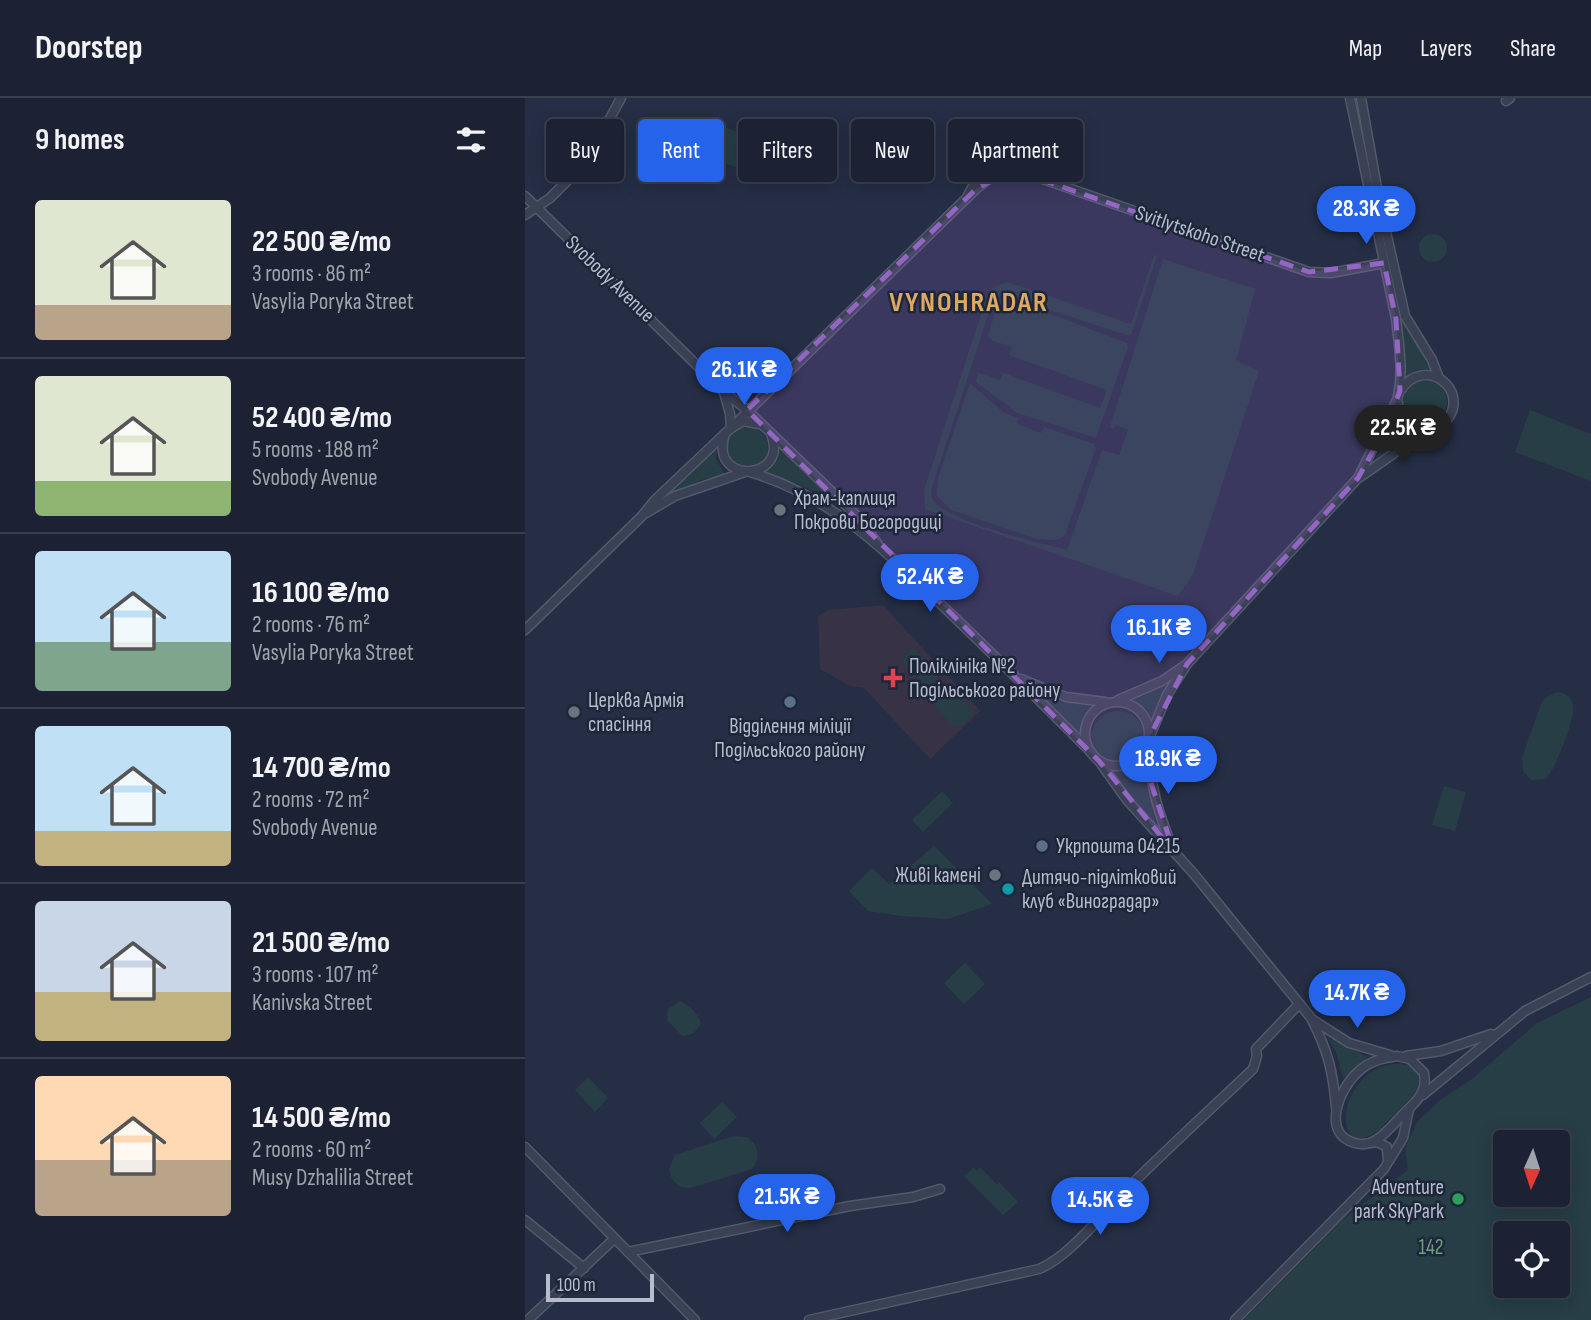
<!DOCTYPE html>
<meta charset="utf-8">
<style>
:root{--surface:#1c2234;--page:#252a3c;--text:#f1f3f6;--muted:#a0a4ac;--line:#3a3f4f;--accent:#2563eb}
body{margin:0;font-family:"Sofia Sans Condensed",sans-serif;background:var(--page);color:var(--text);height:100vh;display:flex;flex-direction:column;font-size:26px;white-space:nowrap}
*{box-sizing:border-box;margin:0}
p{font-size:23px;color:var(--muted)}
.icon{flex:none;width:38px;height:38px;fill:none;stroke:currentColor;stroke-width:2;stroke-linecap:round;stroke-linejoin:round}
.map{position:relative;flex:1;overflow:hidden}
.side{display:flex;flex-direction:column;background:var(--surface);width:525px}
.side>*{flex:none}
.hud{position:absolute;left:21px;top:21px;width:665px;height:63px;display:flex;gap:14px}
.needle{width:46px;rotate:183deg}
.tools{position:absolute;left:968px;top:1032px;display:grid;gap:14px}
.tools a{display:grid;place-items:center;width:77px;height:77px;border-radius:7px;background:var(--surface);box-shadow:0 4px 18px #0003,0 0 0 2px var(--line);font-size:35px}
.scale{position:absolute;left:21px;bottom:18px;width:108px;box-sizing:border-box;padding-left:7px;border:4px solid #b7bdce;border-top:0;font-size:19px;line-height:24px;white-space:nowrap;color:#b7bdce;-webkit-text-stroke:5px #1e263a;paint-order:stroke}
.price{position:absolute;translate:-50% -60px;padding:0 16px;border-radius:24px;background:var(--accent);color:#fff;font-size:23px;line-height:46px;filter:drop-shadow(0 2px 4px #0008)}
.price::after{content:'';position:absolute;left:50%;top:42px;width:21px;height:16px;margin-left:-10px;background:inherit;clip-path:polygon(0 0,100% 0,50% 100%)}
.price.current{background:#222;color:#fff}
ul{padding:0;list-style:none}
li{display:flex;align-items:center;gap:21px;height:175px;padding:0 35px}
li+li{border-top:2px solid var(--line)}
li span{display:grid;place-items:center;flex:none;width:196px;height:140px;border-radius:7px;color:#555}
li>.icon{margin-inline-start:auto}
span .icon{width:84px;height:84px;fill:#fffc;stroke-width:1}
li b{font-size:30px}
h2{display:flex;justify-content:space-between;align-items:center;height:84px;padding:0 35px;font-size:30px}
.chip{padding:0 24px;border-radius:7px;background:var(--surface);box-shadow:0 4px 18px #0003,0 0 0 2px var(--line);font-size:24px;line-height:63px}
.chip.current{background:var(--accent);color:#fff}
header{display:flex;align-items:center;gap:42px;box-sizing:border-box;height:98px;padding:0 35px;background:var(--surface);border-bottom:2px solid var(--line)}
header strong{font-size:33px}
nav{display:flex;gap:38px;margin-inline-start:auto;font-size:24px}
main{display:flex;flex:1;min-height:0}
.map>svg:first-child{display:block}
</style>
<header>
<strong>Doorstep</strong>
<nav><a>Map</a><a>Layers</a><a>Share</a></nav>
</header>
<main>
<section class="side">
<h2>9 homes<svg class="icon" aria-label="filters" viewBox="0 0 24 24"><path d="M4 7h16M4 17h16"/><circle cx="9" cy="7" r="2"/><circle cx="15" cy="17" r="2"/></svg></h2>
<ul>
<li><span style="background:linear-gradient(#dfe7d0 75%,#b9a48a 0)"><svg class="icon" aria-label="home" viewBox="0 0 24 24"><path d="M3 11l9-7 9 7M6 9v11h12V9"/></svg></span><div><b>22 500 ₴/mo</b><p>3 rooms · 86 m²</p><p>Vasylia Poryka Street</p></div></li>
<li><span style="background:linear-gradient(#dfe7d0 75%,#8fb573 0)"><svg class="icon" aria-label="home" viewBox="0 0 24 24"><path d="M3 11l9-7 9 7M6 9v11h12V9"/></svg></span><div><b>52 400 ₴/mo</b><p>5 rooms · 188 m²</p><p>Svobody Avenue</p></div></li>
<li><span style="background:linear-gradient(#bfe0f5 65%,#7fa58c 0)"><svg class="icon" aria-label="home" viewBox="0 0 24 24"><path d="M3 11l9-7 9 7M6 9v11h12V9"/></svg></span><div><b>16 100 ₴/mo</b><p>2 rooms · 76 m²</p><p>Vasylia Poryka Street</p></div></li>
<li><span style="background:linear-gradient(#bfe0f5 75%,#c2b280 0)"><svg class="icon" aria-label="home" viewBox="0 0 24 24"><path d="M3 11l9-7 9 7M6 9v11h12V9"/></svg></span><div><b>14 700 ₴/mo</b><p>2 rooms · 72 m²</p><p>Svobody Avenue</p></div></li>
<li><span style="background:linear-gradient(#c9d6e8 65%,#c2b280 0)"><svg class="icon" aria-label="home" viewBox="0 0 24 24"><path d="M3 11l9-7 9 7M6 9v11h12V9"/></svg></span><div><b>21 500 ₴/mo</b><p>3 rooms · 107 m²</p><p>Kanivska Street</p></div></li>
<li><span style="background:linear-gradient(#ffd9b3 60%,#b9a48a 0)"><svg class="icon" aria-label="home" viewBox="0 0 24 24"><path d="M3 11l9-7 9 7M6 9v11h12V9"/></svg></span><div><b>14 500 ₴/mo</b><p>2 rooms · 60 m²</p><p>Musy Dzhalilia Street</p></div></li>
</ul>
</section>
<div class="map">
<svg width="1066" height="1222" viewBox="0 0 1066 1222">
<rect width="100%" height="100%" fill="#252e45"/>
<polygon fill="#373245" points="358,507 455,613 405,661 339,590 325,588 295,571 293,518 303,512"/>
<g fill="#273e46" fill-rule="evenodd">
<polygon points="190,26 268,54 256,85 179,58"/>
<circle cx="908" cy="150" r="14"/>
<path d="M629,157L632,158L607,235L604,238L477,196L469,199L406,392L407,401C424,425 512,444 542,452L577,352L594,357L603,332L591,327L589,331L585,329L638,161L730,191L711,263L734,273L668,476L653,498L400,411L399,392L464,192L482,184L606,226Z"/>
<polygon points="474,201 534,219 602,245 603,249 571,340 492,315 451,284 453,275 475,282 478,275 575,310 582,292 484,257 487,249 468,243 463,238"/>
<polygon points="876,217 905,271 891,272 880,280"/>
<circle cx="900" cy="304" r="22"/>
<polygon points="445,285 478,314 493,320 492,326 516,335 519,329 569,346 571,350 541,434 537,440 529,442 512,441 426,412 412,398 413,380"/>
<polygon points="1005,312 1066,336 1066,383 990,354"/>
<polygon points="871,321 878,329 891,336 879,341 846,369"/>
<circle cx="222" cy="350" r="21"/>
<polygon points="191,348 191,361 201,378 176,382 143,398 141,395"/>
<polygon points="253,348 307,398 305,401 274,386 238,376 250,363"/>
<polygon points="389,550 414,578 402,589 376,563"/>
<path d="M645,581L648,583L634,605L626,626C623,613 617,609 606,601Z"/>
<polygon points="423,587 449,615 436,628 427,627 406,604"/>
<polygon points="509,592 537,604 566,608 567,610 558,624 557,638"/>
<path d="M1032,594C1040,595 1046,598 1048,607C1051,619 1032,664 1025,676L1020,681L1006,682L998,673L997,660L1016,606L1020,600Z"/>
<circle cx="593" cy="640" r="27"/>
<path d="M617,662L620,664L621,685L631,728L628,729L578,668C592,675 606,673 617,662Z"/>
<polygon points="919,688 941,694 930,733 907,727"/>
<polygon points="417,693 428,705 398,734 387,722"/>
<polygon points="409,748 467,806 423,821 377,818 343,813 324,793 347,770 364,786"/>
<polygon points="440,865 460,886 439,906 419,885"/>
<path d="M1066,899V1222H719L818,1121L883,1072L880,1051L892,1024L915,1002L947,981L1012,925ZM980,1045H1032V1097H980ZM980,1136H1032V1188H980Z"/>
<path d="M155,903C164,907 173,916 176,925C172,934 166,938 157,938L142,922L143,911Z"/>
<polygon points="803,940 843,959 818,980 812,957"/>
<path d="M868,966C886,965 897,971 895,990C887,1000 877,1008 868,1017C862,1023 856,1032 848,1036C808,1060 810,976 868,966Z"/>
<polygon points="63,979 83,1000 70,1014 50,992"/>
<polygon points="197,1004 212,1019 189,1041 175,1025"/>
<path d="M209,1038L222,1039C234,1048 236,1059 227,1071L166,1090C153,1091 146,1084 144,1071L150,1057Z"/>
<polygon points="449,1069 452,1073 455,1069 472,1087 474,1084 493,1104 478,1117 439,1078"/>
</g>
<g fill="none" stroke-linecap="round" stroke-linejoin="round">
<defs>
<g id="minor">
<polyline points="836,0 855,107 880,218 907,262 914,280"/>
<polyline points="981,3 985,0"/>
<polyline points="0,98 199,294 222,312 333,419 352,445"/>
<polyline points="441,101 451,82 455,67 466,63 784,174 806,175 859,165"/>
<polyline points="0,117 25,100 62,63 96,0"/>
<polyline points="199,294 205,316 206,330"/>
<path d="M873,305C874,323 889,335 907,331"/>
<polyline points="206,330 451,91 464,81 494,74"/>
<path d="M200,336C183,388 265,383 246,336"/>
<path d="M225,374C311,400 362,455 425,515C472,560 519,607 566,654"/>
<path d="M835,379C855,366 873,351 894,339C903,334 914,331 921,323C947,293 900,255 875,293"/>
<polyline points="121,415 150,398 220,374"/>
<polyline points="0,532 116,419 130,402 206,330 218,323 234,326"/>
<polyline points="496,581 541,599 580,604"/>
<polyline points="593,602 637,583 662,566"/>
<circle cx="592" cy="636" r="32"/>
<path d="M625,638L642,597L662,566L833,380L872,302C879,277 874,247 871,221L825,0"/>
<path d="M624,649C624,686 634,717 648,751"/>
<path d="M574,663L602,702L669,776L786,920C803,953 808,973 811,1010"/>
<polyline points="788,922 824,945 865,957"/>
<path d="M872,958L885,961L899,975C903,994 891,1004 878,1016C870,1025 861,1036 851,1042C845,1046 837,1047 830,1045C795,1036 815,989 833,974C844,963 858,960 872,958Z"/>
<polyline points="881,958 916,953 966,936"/>
<polyline points="898,997 1000,913 1066,879"/>
<polyline points="845,1045 852,1044 862,1049 863,1063"/>
<polyline points="0,1049 170,1222"/>
<polyline points="0,1122 59,1170"/>
<polyline points="103,1154 325,1108 388,1099 415,1091"/>
<polyline points="3,1222 89,1141"/>
<path d="M284,1222L514,1171C544,1159 579,1114 602,1091C643,1050 686,1011 728,971L732,958L731,951L774,906"/>
<polyline points="710,1222 859,1071 878,1040 884,1011"/>
</g>
</defs>
<use href="#minor" stroke="#52596c" stroke-width="11"/>
<use href="#minor" stroke="#3a4154" stroke-width="8"/>
</g>
<path fill="#9366c5" fill-opacity="0.2" stroke="#9366c5" stroke-width="5" stroke-dasharray="14 9" stroke-linejoin="round" d="M494,74L784,174L859,165L871,221L875,293L858,335L833,380L662,566L625,638V682L649,754L574,663L222,312L451,91L477,77Z"/>
<g fill="#6b7280" stroke="#1e263a" stroke-width="2.5">
<circle cx="255" cy="412" r="7"/>
<circle cx="49" cy="614" r="7"/>
<circle cx="470" cy="777" r="7"/>
</g>
<path fill="#e0444e" stroke="#1e263a" stroke-width="2.5" d="M364.5 569.5h7v7h7v7h-7v7h-7v-7h-7v-7h7z"/>
<g fill="#5c6f8a" stroke="#1e263a" stroke-width="2.5">
<circle cx="265" cy="604" r="7"/>
<circle cx="517" cy="748" r="7"/>
</g>
<circle fill="#0f9aa8" stroke="#1e263a" stroke-width="2.5" cx="483" cy="791" r="7"/>
<circle fill="#2e9e5b" stroke="#1e263a" stroke-width="2.5" cx="933" cy="1101" r="7"/>
<g text-anchor="middle" dominant-baseline="central" stroke-width="5" stroke-linejoin="round" paint-order="stroke">
<g font-size="21" fill="#b7bdce" stroke="#1e263a">
<text transform="translate(675 136) rotate(19)">Svitlytskoho Street</text>
<text transform="translate(85 181) rotate(44)">Svobody Avenue</text>
</g>
<g font-size="21" fill="#b7bdce" stroke="#1e263a" text-anchor="start">
<text x="269" y="400">Храм-каплиця<tspan x="269" dy="24">Покрови Богородиці</tspan></text>
<text x="384" y="568">Поліклініка №2<tspan x="384" dy="24">Подільського району</tspan></text>
<text x="63" y="602">Церква Армія<tspan x="63" dy="24">спасіння</tspan></text>
<text x="265" y="628" text-anchor="middle">Відділення міліції<tspan x="265" dy="24">Подільського району</tspan></text>
<text x="531" y="748">Укрпошта 04215</text>
<text x="456" y="777" text-anchor="end">Живі камені</text>
<text x="497" y="779">Дитячо-підлітковий<tspan x="497" dy="24">клуб «Виноградар»</tspan></text>
<text x="919" y="1089" text-anchor="end">Adventure<tspan x="919" dy="24">park SkyPark</tspan></text>
</g>
<g font-size="21" fill="#6da07f" stroke="#1e263a">
<text x="906" y="1149">142</text>
</g>
<g font-size="28" font-weight="bold" letter-spacing="2" fill="#dea962" stroke="#1e263a">
<text x="444" y="204">VYNOHRADAR</text>
</g>
</g>
</svg>
<div class="tools">
<a><svg class="needle" viewBox="-14 -14 28 28"><path d="M0-13l5 13h-10z" fill="#e53935"/><path d="M0 13l5-13h-10z" fill="#a0a4ac"/></svg></a>
<a><svg class="icon" aria-label="locate" viewBox="0 0 24 24"><circle cx="12" cy="12" r="6"/><path d="M12 2v4M12 18v4M2 12h4M18 12h4"/></svg></a>
</div>
<div class="scale">100 m</div>
<b class="price" style="left:841px;top:148px">28.3K ₴</b>
<b class="price" style="left:219px;top:309px">26.1K ₴</b>
<b class="price current" style="left:878px;top:367px">22.5K ₴</b>
<b class="price" style="left:405px;top:516px">52.4K ₴</b>
<b class="price" style="left:634px;top:567px">16.1K ₴</b>
<b class="price" style="left:643px;top:698px">18.9K ₴</b>
<b class="price" style="left:832px;top:932px">14.7K ₴</b>
<b class="price" style="left:262px;top:1136px">21.5K ₴</b>
<b class="price" style="left:575px;top:1139px">14.5K ₴</b>
<div class="hud">
<a class="chip">Buy</a>
<a class="chip current">Rent</a>
<a class="chip">Filters</a>
<a class="chip">New</a>
<a class="chip">Apartment</a>
</div>
</div>
</main>
